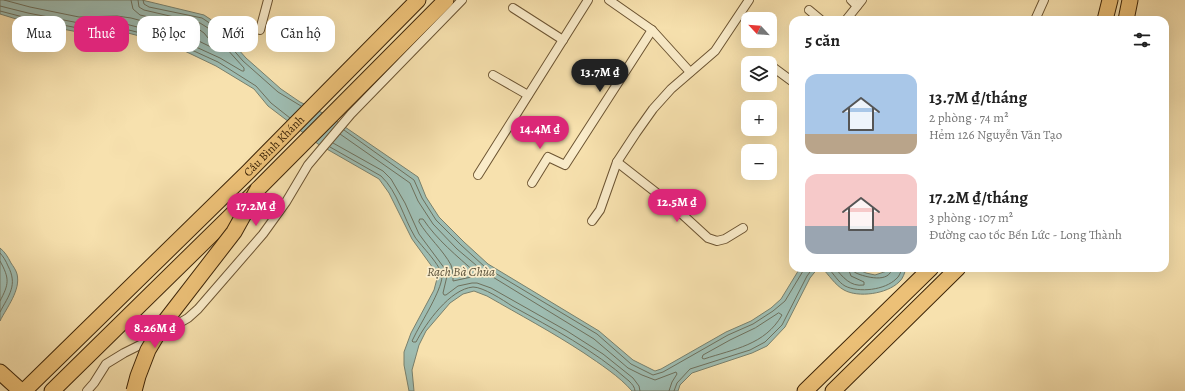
<!DOCTYPE html>
<html lang="vi">
<meta charset="utf-8">
<style>
:root{--surface:#fff;--page:#f6f6f6;--text:#222;--muted:#767676;--accent:#db2777}
body{margin:0;font-family:Alegreya,serif;background:var(--page);color:var(--text);height:100vh;display:flex;flex-direction:column;font-size:15px;white-space:nowrap}
*{box-sizing:border-box;margin:0}
p{font-size:13px;color:var(--muted)}
.icon{flex:none;width:22px;height:22px;fill:none;stroke:currentColor;stroke-width:2;stroke-linecap:round;stroke-linejoin:round}
.map{position:relative;flex:1;overflow:hidden}
.panel{position:absolute;left:789px;top:16px;width:380px;height:256px;display:flex;flex-direction:column;background:var(--surface);border-radius:12px;box-shadow:0 4px 16px #0002}
.panel>*{flex:none}
.guide{position:absolute;left:12px;top:16px;width:380px;height:36px;display:flex;gap:8px}
.needle{width:26px;rotate:296deg}
.buttons{position:absolute;left:741px;top:12px;display:grid;gap:8px}
.buttons a{display:grid;place-items:center;width:36px;height:36px;border-radius:8px;background:var(--surface);box-shadow:0 4px 16px #0002;font-size:20px}
.price{position:absolute;translate:-50% -34px;padding:0 9px;border-radius:14px;background:var(--accent);color:#fff;font-size:13px;line-height:26px;filter:drop-shadow(0 1px 2px #0008)}
.price::after{content:'';position:absolute;left:50%;top:24px;width:12px;height:9px;margin-left:-6px;background:inherit;clip-path:polygon(0 0,100% 0,50% 100%)}
.price.on{background:#222;color:#fff}
ul{padding:0;list-style:none}
li{display:flex;align-items:center;gap:12px;height:100px;padding:0 16px}
li span{display:grid;place-items:center;flex:none;width:112px;height:80px;border-radius:12px;color:#555}
li>.icon{margin-inline-start:auto}
span .icon{width:48px;height:48px;fill:#fffc;stroke-width:1}
li b{font-size:17px}
h2{display:flex;justify-content:space-between;align-items:center;height:48px;padding:0 16px;font-size:17px}
.pill{padding:0 14px;border-radius:12px;background:var(--surface);box-shadow:0 4px 16px #0002;font-size:14px;line-height:36px}
.pill.on{background:var(--accent);color:#fff}
.map>svg:first-child{display:block}
</style>
<div class="map">
<svg width="1185" height="391" viewBox="0 0 1185 391">
<rect width="100%" height="100%" fill="#f7e1ae"/>
<filter id="stains"><feTurbulence type="fractalNoise" baseFrequency=".005" numOctaves="4"/><feColorMatrix values="0 0 0 0 .2 0 0 0 0 .09 0 0 0 0 .02 0 0 0 .5 -.17"/></filter>
<radialGradient id="worn" r=".72"><stop offset=".6" stop-color="#630" stop-opacity="0"/><stop offset="1" stop-color="#630" stop-opacity=".3"/></radialGradient>
<g fill="#9ebcb1" stroke="#78806d">
<path d="M0,0H142L204,15L213,21L246,58L281,89L300,102L329,116L418,177L426,197L439,217L464,242L488,264L599,331L633,360L655,371L661,369L726,332L751,321L771,308L781,299L800,268H855L866,273L875,275L887,271L889,268H906C905,272 903,279 899,282C887,294 858,298 844,290C835,285 829,275 822,268H818L810,278L785,327L767,346L752,353L692,373L680,385L678,391H632C619,376 600,364 584,353C552,332 520,315 487,296L474,291L463,294L450,303L426,331L419,345L412,370L414,391H409L404,365V352L411,333L434,290L438,275L412,239L389,193L379,179L318,144L268,106L254,89L216,66L170,44L128,33L116,31L78,32L26,22L0,14Z"/>
<path d="M0,248C5,252 8,257 11,263C13,266 16,270 17,274C21,290 7,307 0,321Z"/>
</g>
<g fill="none" stroke-linecap="round" stroke-linejoin="round">
<g stroke="#6e705c" stroke-width="1">
<polyline points="4,0 30,7 79,17 117,16 131,18 176,30 211,47 213,46 213,44 204,33 197,28 140,15 133,9 131,0"/>
<polyline points="143,0 144,4 149,7 202,18 211,24 243,61 278,92 301,106"/>
<polyline points="0,6 28,13 79,23 118,22 172,36 220,58 242,71 244,71 244,68 208,28 200,23 144,10 139,7 138,0"/>
<polyline points="0,11 27,18 78,28 117,27 172,41 218,62 256,86 271,103 290,118"/>
<polyline points="344,130 414,180 422,198 436,220 461,245 485,267 597,334 631,364 653,375 663,372 728,335 753,324 773,311 785,301 803,271 804,268"/>
<polyline points="340,134 410,183 418,201 433,224 457,249 483,271 594,339 628,368 642,375 655,380 676,372 677,374 672,382 669,391"/>
<polyline points="333,143 383,171 391,179 405,203 419,234 445,269 447,276 443,293 444,295 446,295 458,286 472,283 477,283 491,288 567,331 603,354 633,378 639,386 640,391"/>
<path d="M330,147L381,176C398,192 403,217 415,237C421,246 442,266 442,277C441,291 422,321 415,335L412,341L413,342H416C426,323 450,289 473,287C483,287 503,300 512,306C552,328 594,350 629,381C632,384 635,387 635,391"/>
<path d="M420,219H423C437,240 457,256 476,273V276L453,281C453,276 453,271 451,265C443,250 428,237 419,222Z"/>
<path d="M0,253C3,256 6,261 8,266C18,285 9,295 0,312"/>
<path d="M0,261C10,279 9,284 0,301"/>
<path d="M828,268C834,274 838,282 845,286C859,293 885,290 896,279C899,277 901,272 902,268"/>
<path d="M835,268C843,277 850,287 864,285V282L851,276L848,268"/>
<path d="M853,268V271L856,273C865,277 890,284 892,268"/>
<path d="M779,313L782,315C765,345 734,349 704,359L702,358L703,355L730,340L755,328Z"/>
<polyline points="674,391 677,383 690,369 750,350 765,342 782,325 807,276 813,268"/>
</g>
<defs>
<g id="street">
<polyline points="609,0 652,30 690,72"/>
<polyline points="851,0 857,6"/>
<polyline points="513,8 563,40"/>
<polyline points="809,10 821,20"/>
<polyline points="846,20 862,0"/>
<polyline points="1035,20 1044,0"/>
<polyline points="260,30 268,0"/>
<polyline points="770,65 793,82"/>
<polyline points="493,75 528,95"/>
<polyline points="617,162 672,205 708,238 717,241 725,239 743,228"/>
<polyline points="478,175 588,0"/>
<polyline points="532,183 548,157 565,165 652,30"/>
<polyline points="592,221 600,210 617,162 636,133 653,109 671,89 715,51 749,0"/>
<polyline points="87,391 94,383 106,364 124,353 152,339 188,318 198,309 263,234 286,202 308,165 351,114 462,0"/>
</g>
<g id="highway">
<polyline points="1105,20 1110,0"/>
<polyline points="1126,20 1130,0"/>
<polyline points="0,372 21,391"/>
<path id="s1" d="M24,391L248,172L418,0"/>
<polyline points="52,391 258,189 446,0"/>
<polyline points="805,391 931,268"/>
<polyline points="833,391 958,268"/>
</g>
</defs>
<use href="#street" stroke="#6c5432" stroke-width="10"/>
<use href="#highway" stroke="#3e2508" stroke-width="17"/>
<use href="#street" stroke="#faecca" stroke-width="8"/>
<use href="#highway" stroke="#ecc077" stroke-width="15"/>
<defs>
<polyline id="highway-bridge" points="134,391 138,376 148,350 166,320 234,232 258,189"/>
</defs>
<use href="#highway-bridge" stroke="#3e2508" stroke-width="17" stroke-linecap="butt"/>
<use href="#highway-bridge" stroke="#ecc077" stroke-width="15"/>
</g>
<g text-anchor="middle" dominant-baseline="central" stroke-width="3.5" stroke-linejoin="round" paint-order="stroke">
<g font-size="12" fill="#3e2508" stroke="#faecca">
<text stroke="none"><textPath href="#s1" startOffset="350">Cầu Bình Khánh</textPath></text>
</g>
<g font-size="13" font-style="italic" fill="#5b523b" stroke="#faecca">
<text x="461" y="271">Rạch Bà Chùa</text>
</g>
</g>
<rect width="100%" height="100%" filter="url(#stains)"/>
<rect width="100%" height="100%" fill="url(#worn)"/>
</svg>
<div class="buttons">
<a><svg class="needle" viewBox="-14 -14 28 28"><path d="M0-13l5 13h-10z" fill="#e53935"/><path d="M0 13l5-13h-10z" fill="#767676"/></svg></a>
<a><svg class="icon" aria-label="layers" viewBox="0 0 24 24"><path d="M12 4l9 5-9 5-9-5zM3 14l9 5 9-5"/></svg></a>
<a>+</a>
<a>−</a>
</div>
<b class="price on" style="left:600px;top:93px">13.7M ₫</b>
<b class="price" style="left:540px;top:150px">14.4M ₫</b>
<b class="price" style="left:677px;top:223px">12.5M ₫</b>
<b class="price" style="left:256px;top:227px">17.2M ₫</b>
<b class="price" style="left:155px;top:349px">8.26M ₫</b>
<div class="guide">
<a class="pill">Mua</a>
<a class="pill on">Thuê</a>
<a class="pill">Bộ lọc</a>
<a class="pill">Mới</a>
<a class="pill">Căn hộ</a>
</div>
<section class="panel">
<h2>5 căn<svg class="icon" aria-label="filters" viewBox="0 0 24 24"><path d="M4 7h16M4 17h16"/><circle cx="9" cy="7" r="2"/><circle cx="15" cy="17" r="2"/></svg></h2>
<ul>
<li><span style="background:linear-gradient(#a9c7e8 75%,#b9a48a 0)"><svg class="icon" aria-label="home" viewBox="0 0 24 24"><path d="M3 11l9-7 9 7M6 9v11h12V9"/></svg></span><div><b>13.7M ₫/tháng</b><p>2 phòng · 74 m²</p><p>Hẻm 126 Nguyễn Văn Tạo</p></div></li>
<li><span style="background:linear-gradient(#f6c9c9 65%,#9aa5b1 0)"><svg class="icon" aria-label="home" viewBox="0 0 24 24"><path d="M3 11l9-7 9 7M6 9v11h12V9"/></svg></span><div><b>17.2M ₫/tháng</b><p>3 phòng · 107 m²</p><p>Đường cao tốc Bến Lức - Long Thành</p></div></li>
</ul>
</section>
</div>
